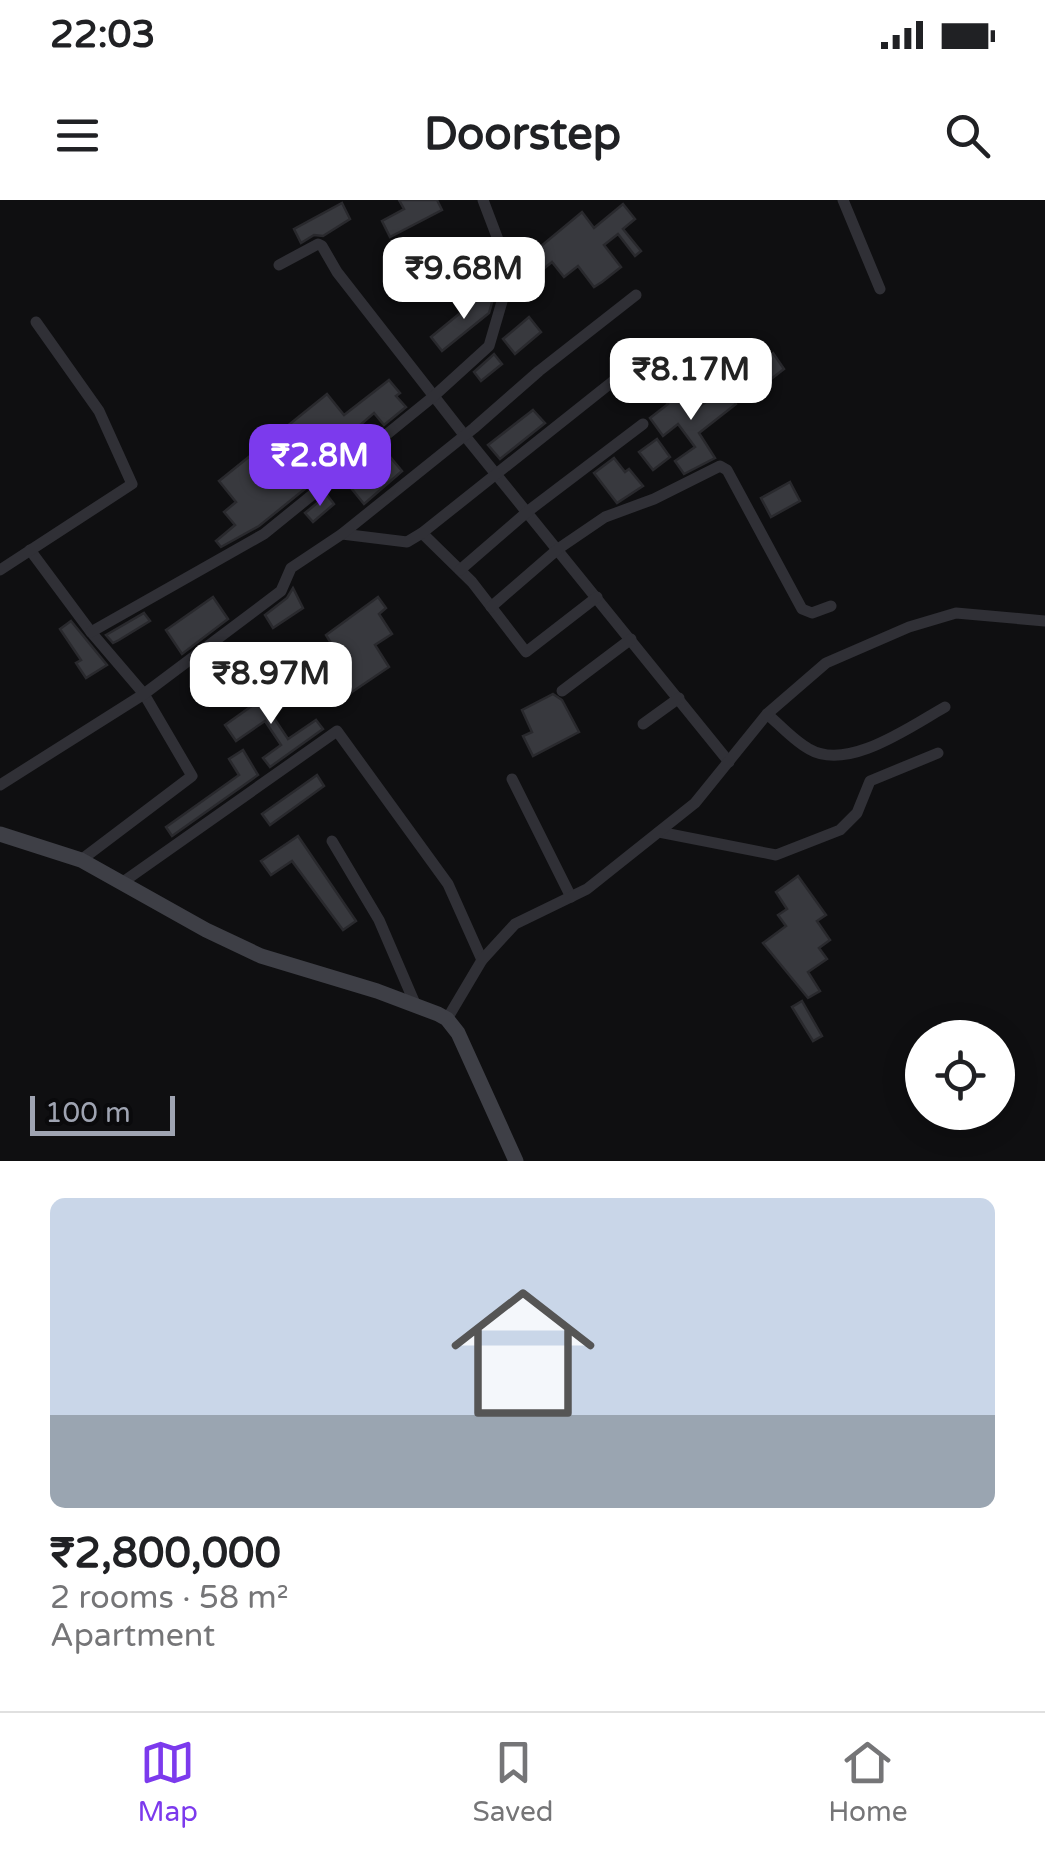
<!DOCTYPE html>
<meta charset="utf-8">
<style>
:root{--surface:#fff;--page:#f6f6f6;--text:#202124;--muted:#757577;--line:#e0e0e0;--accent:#7c3aed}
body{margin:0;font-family:"Varela Round",sans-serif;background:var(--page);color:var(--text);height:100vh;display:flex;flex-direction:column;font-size:38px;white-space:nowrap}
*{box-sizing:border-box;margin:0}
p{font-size:32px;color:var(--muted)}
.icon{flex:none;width:55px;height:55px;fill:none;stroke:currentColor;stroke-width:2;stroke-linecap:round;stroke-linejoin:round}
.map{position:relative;height:961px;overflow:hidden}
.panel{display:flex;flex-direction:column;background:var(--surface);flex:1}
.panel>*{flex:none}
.tools{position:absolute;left:905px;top:820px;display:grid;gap:20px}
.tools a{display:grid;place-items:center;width:110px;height:110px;border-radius:50%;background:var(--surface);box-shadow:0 5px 25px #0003;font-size:50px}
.scale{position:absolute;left:30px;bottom:25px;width:145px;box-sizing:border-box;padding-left:10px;border:5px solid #9fa4b2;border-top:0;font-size:28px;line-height:35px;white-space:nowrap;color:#9fa4b2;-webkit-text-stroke:8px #0a0a0c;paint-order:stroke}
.price{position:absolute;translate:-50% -85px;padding:0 22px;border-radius:20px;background:#fff;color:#222;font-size:32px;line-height:65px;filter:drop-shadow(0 2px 5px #0008)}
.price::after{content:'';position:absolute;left:50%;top:60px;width:30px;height:22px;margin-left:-15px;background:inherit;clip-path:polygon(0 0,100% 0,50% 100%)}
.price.active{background:var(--accent);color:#fff}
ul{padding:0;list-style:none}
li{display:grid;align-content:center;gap:20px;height:530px;padding:0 50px}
li span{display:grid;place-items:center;height:310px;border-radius:15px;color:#555}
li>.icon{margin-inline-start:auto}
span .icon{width:180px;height:180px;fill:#fffc;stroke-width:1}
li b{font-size:42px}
.status{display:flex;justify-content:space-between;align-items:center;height:70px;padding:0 50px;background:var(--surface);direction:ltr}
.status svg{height:28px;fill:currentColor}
header{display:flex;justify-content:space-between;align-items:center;height:130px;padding:0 50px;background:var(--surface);font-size:45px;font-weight:700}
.dock{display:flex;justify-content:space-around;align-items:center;height:140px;border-top:2px solid var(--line);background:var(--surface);font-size:28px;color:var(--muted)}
.dock a{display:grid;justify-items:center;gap:5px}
.dock .active{color:var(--accent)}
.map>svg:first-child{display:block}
</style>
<div class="status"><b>22:03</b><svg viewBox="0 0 49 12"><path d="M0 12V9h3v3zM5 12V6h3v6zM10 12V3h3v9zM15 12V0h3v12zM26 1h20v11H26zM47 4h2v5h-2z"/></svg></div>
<header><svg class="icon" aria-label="menu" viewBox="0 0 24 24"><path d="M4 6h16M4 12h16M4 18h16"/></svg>Doorstep<svg class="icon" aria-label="search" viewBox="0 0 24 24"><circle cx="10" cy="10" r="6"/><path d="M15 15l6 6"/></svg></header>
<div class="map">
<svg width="1045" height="961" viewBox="0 0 1045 961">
<rect width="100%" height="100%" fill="#0f0f11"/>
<g fill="#38393e" stroke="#29292d" stroke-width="2.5">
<polygon points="399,0 437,0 442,10 390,37 382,21 404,9"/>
<polygon points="342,3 350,19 323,36 314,35 301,43 294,29"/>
<polygon points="623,4 635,19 623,29 641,51 635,56 618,34 604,45 621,67 602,82 594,87 578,66 564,77 552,62 521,87 517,82 516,67 582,12 594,28"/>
<polygon points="487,91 493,99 489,113 442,151 431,137"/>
<polygon points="529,117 541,132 515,154 503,139"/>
<polygon points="773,153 784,169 766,183 754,168"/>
<polygon points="494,154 502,164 481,181 474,172"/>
<polygon points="657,178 674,201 683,194 695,210 725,188 736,204 699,233 715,258 684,274 675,261 695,247 678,224 663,236 650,218 668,204 651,183"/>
<polygon points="389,180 400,193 396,196 406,207 384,225 374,213 359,226 369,237 259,326 221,347 216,341 235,325 224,312 236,302 219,281 327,194 344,215"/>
<polygon points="533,210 545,223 500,259 488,245"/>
<polygon points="657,239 670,257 653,270 639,252"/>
<polygon points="391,258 402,271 364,304 351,288"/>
<polygon points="614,258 625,272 629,269 643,286 617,303 594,273"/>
<polygon points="790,282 800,301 771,317 761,298"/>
<polygon points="327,295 334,304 313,322 305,313"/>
<polygon points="293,388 303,408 273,428 265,415 287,398"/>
<polygon points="213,397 228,419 182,454 166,430"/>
<polygon points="378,397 386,408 379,414 392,434 375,445 389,467 349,494 341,480 350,474 326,435"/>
<polygon points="144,413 150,421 119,440 113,443 106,435"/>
<polygon points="71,421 107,465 86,478 76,463 81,460 60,429"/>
<polygon points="274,490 285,505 272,515 288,539 316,520 323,529 270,567 263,558 281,545 265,521 236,541 225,525"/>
<polygon points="553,494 562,500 579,532 533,556 523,536 532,532 522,510"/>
<polygon points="243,550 258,575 172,636 166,627 239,575 229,559"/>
<polygon points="317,575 324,586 270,625 262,614"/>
<polygon points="298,636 356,721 343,730 292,661 271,675 261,661"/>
<polygon points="798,676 826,715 817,721 830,740 819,748 827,759 808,772 820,791 808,798 763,743 786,726 778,715 787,709 776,692"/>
<polygon points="802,801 822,836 813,841 792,807"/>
</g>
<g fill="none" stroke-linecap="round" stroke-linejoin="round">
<g stroke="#303036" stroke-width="11">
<polyline points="843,0 880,89"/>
<polyline points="279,65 318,44 322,46 337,72 465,236 729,562"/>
<polyline points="422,333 472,382 526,452 597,397"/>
<polyline points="342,334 407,342 422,333 646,155"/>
<polyline points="30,350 91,432 144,494 192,576 81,660"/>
<polyline points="0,370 132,284 99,211 36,122"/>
<polyline points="460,370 527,312 643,224"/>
<polyline points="491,407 558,349 605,317 654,299 720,266 727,270 802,409 812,413 831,406"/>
<polyline points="91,432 264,334 434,196 489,146 508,81 505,58 483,0"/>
<polyline points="562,491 631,439"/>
<path d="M767,514C780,525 794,541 809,549C848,572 911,526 945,507"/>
<polyline points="643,524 679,498"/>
<polyline points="512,579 571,697"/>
<polyline points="0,585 144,494 281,391 291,368 342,334 474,228 539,171 636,95"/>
<polyline points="659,632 776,655 840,630 857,613 870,581 938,553"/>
<polyline points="332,641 379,720 416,806"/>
<polyline points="123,682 337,531 448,684 482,760"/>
<polyline points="447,819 482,760 515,724 587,689 695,603 767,514 826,463 909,427 956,413 1045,421"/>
</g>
<polyline stroke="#3e3f46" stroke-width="15" points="0,634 81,660 206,730 261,756 377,791 438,814 447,819 458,833 516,961"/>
</g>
</svg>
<div class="tools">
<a><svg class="icon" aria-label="locate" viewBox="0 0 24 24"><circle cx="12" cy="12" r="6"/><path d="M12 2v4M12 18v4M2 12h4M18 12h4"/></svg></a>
</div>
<div class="scale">100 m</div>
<b class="price" style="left:464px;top:122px">₹9.68M</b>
<b class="price" style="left:691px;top:223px">₹8.17M</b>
<b class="price active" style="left:320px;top:309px">₹2.8M</b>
<b class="price" style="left:271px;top:527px">₹8.97M</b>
</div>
<section class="panel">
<ul>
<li><span style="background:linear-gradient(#c9d6e8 70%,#9aa5b1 0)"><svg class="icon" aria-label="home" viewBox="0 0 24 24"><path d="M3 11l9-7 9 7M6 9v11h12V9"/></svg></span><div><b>₹2,800,000</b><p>2 rooms · 58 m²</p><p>Apartment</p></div></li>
</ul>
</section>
<nav class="dock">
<a class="active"><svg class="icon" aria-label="map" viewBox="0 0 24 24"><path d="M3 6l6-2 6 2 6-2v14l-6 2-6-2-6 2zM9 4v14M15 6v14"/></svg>Map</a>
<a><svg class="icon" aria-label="saved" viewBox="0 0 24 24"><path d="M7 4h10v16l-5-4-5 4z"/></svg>Saved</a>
<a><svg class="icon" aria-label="home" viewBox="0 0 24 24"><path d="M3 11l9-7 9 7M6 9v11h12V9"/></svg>Home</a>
</nav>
